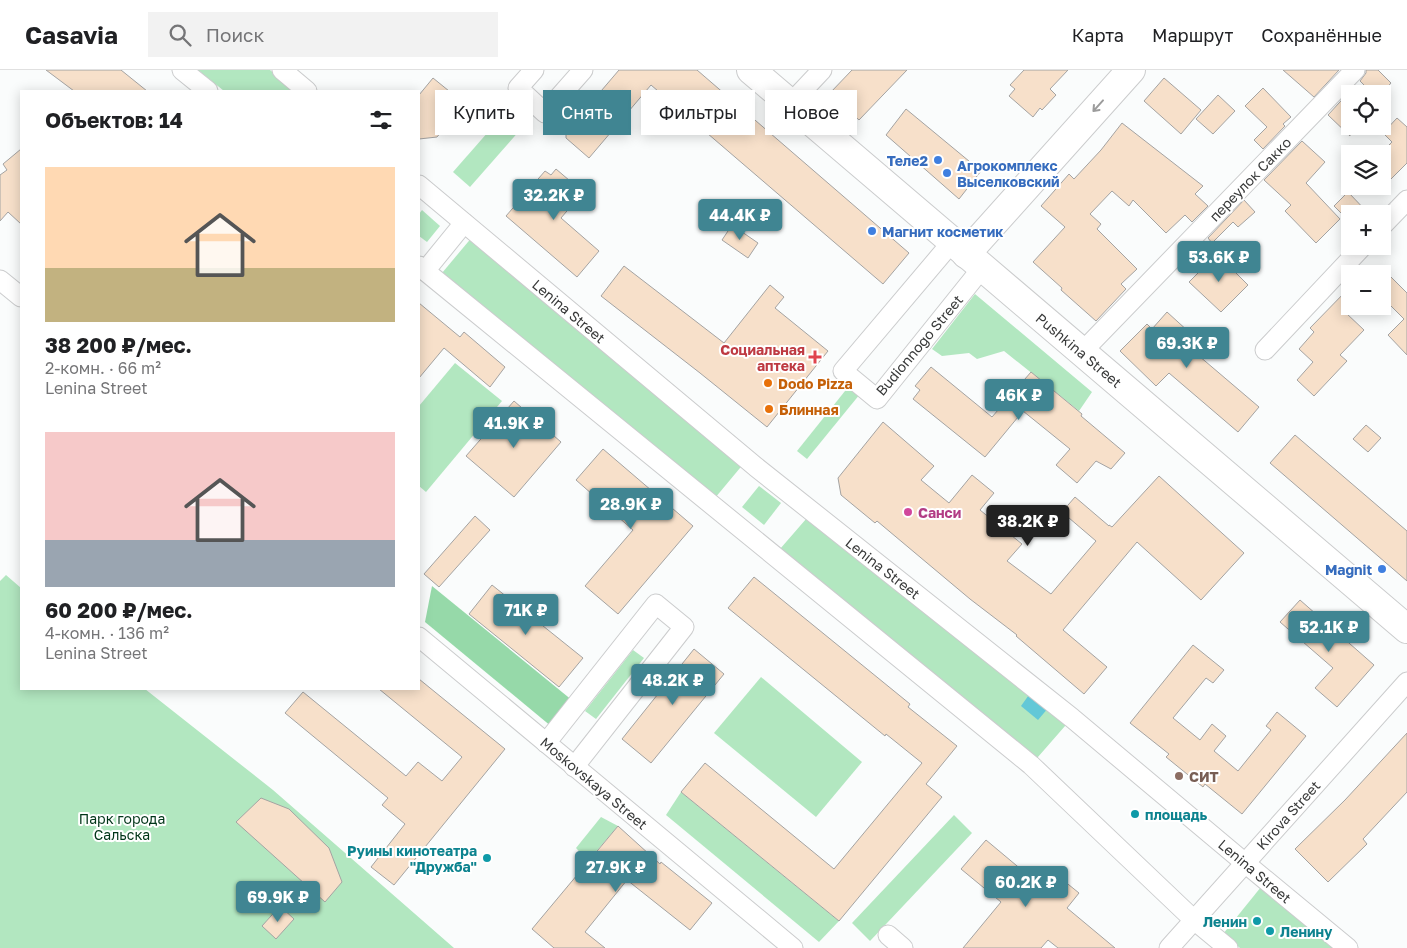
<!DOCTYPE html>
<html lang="ru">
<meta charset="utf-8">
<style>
:root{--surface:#fff;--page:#f2f2f2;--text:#202124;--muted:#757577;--line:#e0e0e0;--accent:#408592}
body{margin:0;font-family:"Golos Text",sans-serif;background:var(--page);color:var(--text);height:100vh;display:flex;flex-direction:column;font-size:19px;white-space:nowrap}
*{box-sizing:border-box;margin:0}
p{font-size:16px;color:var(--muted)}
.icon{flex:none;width:28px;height:28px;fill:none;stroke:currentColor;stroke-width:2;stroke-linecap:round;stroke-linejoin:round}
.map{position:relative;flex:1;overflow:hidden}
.drawer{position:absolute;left:20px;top:20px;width:400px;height:600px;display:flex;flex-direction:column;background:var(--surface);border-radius:0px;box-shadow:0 2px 12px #0003}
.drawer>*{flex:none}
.banner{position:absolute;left:435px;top:20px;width:475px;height:45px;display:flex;gap:10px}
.tools{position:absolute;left:1341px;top:15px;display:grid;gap:10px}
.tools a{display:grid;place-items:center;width:50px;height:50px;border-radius:0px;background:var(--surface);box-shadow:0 2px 12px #0003;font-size:25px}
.price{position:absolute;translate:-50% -42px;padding:0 11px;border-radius:5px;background:var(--accent);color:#fff;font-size:16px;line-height:32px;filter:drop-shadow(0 1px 2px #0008)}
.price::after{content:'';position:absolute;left:50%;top:30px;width:15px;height:11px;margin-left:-8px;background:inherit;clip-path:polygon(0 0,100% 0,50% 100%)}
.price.active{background:#222;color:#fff}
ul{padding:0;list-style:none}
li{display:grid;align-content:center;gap:10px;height:265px;padding:0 25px}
li span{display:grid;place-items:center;height:155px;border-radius:0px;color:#555}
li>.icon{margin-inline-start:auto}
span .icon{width:90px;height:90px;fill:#fffc;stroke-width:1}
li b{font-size:21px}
h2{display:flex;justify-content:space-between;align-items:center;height:60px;padding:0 25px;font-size:21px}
.pill{padding:0 18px;border-radius:0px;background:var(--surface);box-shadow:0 2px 12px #0003;font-size:18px;line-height:45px}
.pill.active{background:var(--accent);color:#fff}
header{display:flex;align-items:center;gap:30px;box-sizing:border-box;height:70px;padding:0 25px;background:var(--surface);border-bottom:1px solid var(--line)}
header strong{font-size:24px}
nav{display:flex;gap:28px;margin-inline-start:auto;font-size:18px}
.search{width:350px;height:45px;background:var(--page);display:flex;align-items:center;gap:12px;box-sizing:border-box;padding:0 18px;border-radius:0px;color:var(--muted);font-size:19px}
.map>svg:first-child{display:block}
</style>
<header>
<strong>Casavia</strong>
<div class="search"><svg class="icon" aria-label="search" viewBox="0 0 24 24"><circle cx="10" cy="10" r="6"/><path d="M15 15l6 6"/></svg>Поиск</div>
<nav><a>Карта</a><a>Маршрут</a><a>Сохранённые</a></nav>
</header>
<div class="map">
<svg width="1407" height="878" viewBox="0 0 1407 878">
<rect width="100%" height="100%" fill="#fafcfc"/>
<g fill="#b2e7c0">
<polygon points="198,0 270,0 296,21 224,21"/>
<polygon points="518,28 535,43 470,117 453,102"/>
<polygon points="422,140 440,156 427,172 419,166 419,144"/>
<polygon points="473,166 745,392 715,428 442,203"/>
<polygon points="975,224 1092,322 1079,341 1004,281 977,289 969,283 942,286 932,279"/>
<polygon points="455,293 502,331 426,422 419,416 419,336"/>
<polygon points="849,316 860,324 807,389 797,381"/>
<polygon points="759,416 781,433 764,455 742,437"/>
<polygon points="813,441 1008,610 1072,648 1031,695 780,479"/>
<polygon points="6,505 21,518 21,619 145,619 273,720 454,878 0,878 0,511"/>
<polygon points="633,580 644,588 596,649 585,641"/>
<polygon points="761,607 862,692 816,747 714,663"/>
<polygon points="681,722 839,851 819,872 666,745"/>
<polygon points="954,745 972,763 870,871 852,853"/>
<polygon points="601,747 618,756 588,791 576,778"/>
<polygon points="1261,817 1336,878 1240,878 1223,864"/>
</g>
<polygon fill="#96d9a9" points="432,516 573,631 552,657 425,552"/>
<polygon fill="#63c8d7" points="1031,622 1049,637 1038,650 1021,636"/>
<g fill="#f7e0ca" stroke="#a4a3a2">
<polygon points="46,0 121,0 147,21 74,21"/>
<polygon points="619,0 697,0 909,183 883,214 651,15 589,88 566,68 566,62"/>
<polygon points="852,0 907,0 859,50 830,23"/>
<polygon points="1024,0 1068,0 1050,19 1056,25 1042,40 1040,38 1033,47 1009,26 1015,19 1010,15"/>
<polygon points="1283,0 1339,0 1314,27"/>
<polygon points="1366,0 1378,0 1391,13 1381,24 1373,24 1360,11 1366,3"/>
<polygon points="433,8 465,34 437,67 419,69 419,25"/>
<polygon points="1164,8 1201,40 1181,64 1144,31"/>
<polygon points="1263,18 1291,47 1283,54 1285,56 1263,79 1254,70 1267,57 1245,36"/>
<polygon points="1350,21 1350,66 1328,45"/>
<polygon points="1218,25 1235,41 1213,64 1196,49"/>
<polygon points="906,39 981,101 959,129 886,65"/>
<polygon points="1397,48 1407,57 1407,93 1391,109 1382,101 1382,82 1392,72 1383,63"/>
<polygon points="1122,53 1203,116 1195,124 1208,136 1192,152 1185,145 1166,163 1133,130 1129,136 1112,121 1090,144 1101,154 1097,159 1137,199 1121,214 1126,219 1096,251 1061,220 1062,218 1033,192 1065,157 1041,136 1069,104 1074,109 1101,80"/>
<polygon points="1302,71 1325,92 1306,113 1340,149 1316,173 1285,141 1291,135 1264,110"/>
<polygon points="21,79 21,154 8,142 0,151 0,105 7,100 3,94"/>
<polygon points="556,99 583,122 561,148 599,181 577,207 506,146 545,101 551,105"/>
<polygon points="1348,122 1369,144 1342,144 1334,136"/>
<polygon points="1244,130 1255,142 1238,157 1233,152 1212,173 1208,168"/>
<polygon points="732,155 758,173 748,188 722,170"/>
<polygon points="1217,184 1248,215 1221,242 1189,212"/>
<polygon points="624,196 724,273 770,215 784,227 775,238 828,281 767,357 700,303 601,226"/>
<polygon points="1382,198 1407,223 1407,285 1388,265 1404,249 1382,227"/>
<polygon points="1350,217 1350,240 1346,243 1364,260 1340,285 1347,291 1314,326 1297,310 1313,292 1299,279 1314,262 1310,258"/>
<polygon points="419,233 460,267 464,262 505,297 490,317 444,278 419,308"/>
<polygon points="1167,242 1200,272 1192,280 1259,337 1238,362 1169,303 1156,316 1120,281 1147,254 1152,259"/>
<polygon points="931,297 992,347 1031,302 1082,344 1081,346 1125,383 1111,399 1096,391 1077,413 1056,395 1070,379 1023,341 985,387 913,329 920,320 915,316"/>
<polygon points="514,331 561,372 514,427 466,386"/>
<polygon points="883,352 934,396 921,410 949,433 972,405 994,423 980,440 1022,474 1007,491 1051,524 1096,471 1062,442 1075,427 1109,456 1109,455 1112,457 1159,406 1244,483 1201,530 1137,472 1063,560 1107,597 1084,624 1016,566 1017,565 970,529 877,451 875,453 841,425 838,408"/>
<polygon points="1366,355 1381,368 1368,382 1353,369"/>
<polygon points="1295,365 1407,461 1407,511 1270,393"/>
<polygon points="603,379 693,456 618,544 585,516 633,460 576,410"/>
<polygon points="475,446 490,460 439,517 424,504"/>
<polygon points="754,507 910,634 908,637 957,676 926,714 942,727 839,851 681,722 705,693 834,799 922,693 886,664 885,666 728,538"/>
<polygon points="492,515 583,588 559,617 469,544"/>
<polygon points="1300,530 1374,595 1337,637 1315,618 1333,598 1280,552"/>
<polygon points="1193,575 1224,600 1213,613 1206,608 1173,648 1200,670 1212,654 1226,666 1214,681 1238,701 1271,660 1266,656 1277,642 1306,666 1242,744 1205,714 1203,717 1166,687 1169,684 1130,653"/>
<polygon points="694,579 724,604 651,693 622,669"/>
<polygon points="419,609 505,679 394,815 371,797 405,754 382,735 388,728 285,643 303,622 406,706 418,692 442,711 462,687 379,619 419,619"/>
<polygon points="1407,663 1407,722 1363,769 1367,774 1328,812 1295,779 1345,730"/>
<polygon points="261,728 289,739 329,778 342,812 325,832 236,752"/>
<polygon points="618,756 660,794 661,792 712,833 690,860 627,810 585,862 605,878 554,878 532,859"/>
<polygon points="986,770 1041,816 1053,802 1079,823 1067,838 1115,878 1058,878 1048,870 1041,878 963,878 1001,832 961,799"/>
<polygon points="280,836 294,849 276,869 262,856"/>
</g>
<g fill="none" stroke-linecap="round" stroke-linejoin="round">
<defs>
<g id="street">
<polyline points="182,0 208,21"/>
<polyline points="282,0 307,21"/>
<polyline points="534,0 518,18 545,43 583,0"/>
<polyline points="790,34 822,0"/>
<polyline points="419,115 756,397 1072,648 1245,793 1348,878"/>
<polyline points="1382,156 1407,130"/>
<polyline points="952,172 843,301 877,329 982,198"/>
<polyline points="419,196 1031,695 1194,850 1228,878"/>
<polyline points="425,201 464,153"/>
<polyline points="0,210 21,227"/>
<polyline points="1265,280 1363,176"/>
<polyline points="1082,282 1355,0"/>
<polyline points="419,567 793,878"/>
<polyline points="546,673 656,534 684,557 574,697"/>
<polyline points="888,865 903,878"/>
<polyline points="1169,878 1407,612"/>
</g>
<g id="secondary">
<polyline points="751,0 1407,559"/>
<polyline points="966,184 1131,0"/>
</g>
</defs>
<use href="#street" stroke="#cbcccd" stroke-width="21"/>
<use href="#secondary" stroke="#cbcccd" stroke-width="30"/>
<use href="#street" stroke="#fff" stroke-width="19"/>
<use href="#secondary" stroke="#fff" stroke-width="28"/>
</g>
<defs><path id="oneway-shaft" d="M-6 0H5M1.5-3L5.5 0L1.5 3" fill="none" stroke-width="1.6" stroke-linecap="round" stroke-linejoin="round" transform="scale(1.25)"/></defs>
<use stroke="#9c9c9c" href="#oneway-shaft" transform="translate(1098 36) rotate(132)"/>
<g fill="#3f7fe0" stroke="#fff" stroke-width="2">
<circle cx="938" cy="90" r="5"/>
<circle cx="947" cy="103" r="5"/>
<circle cx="872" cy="161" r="5"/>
<circle cx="1382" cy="499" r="5"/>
</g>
<path fill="#e0444e" stroke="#fff" stroke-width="2" d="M812.5 279.5h5v5h5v5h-5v5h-5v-5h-5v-5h5z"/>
<g fill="#e8710a" stroke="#fff" stroke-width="2">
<circle cx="768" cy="313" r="5"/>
<circle cx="769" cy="339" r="5"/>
</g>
<circle fill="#d1479c" stroke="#fff" stroke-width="2" cx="908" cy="442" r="5"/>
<circle fill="#8d6e63" stroke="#fff" stroke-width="2" cx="1179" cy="706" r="5"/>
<g fill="#0f9aa8" stroke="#fff" stroke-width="2">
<circle cx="1135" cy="744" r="5"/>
<circle cx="487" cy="788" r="5"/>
<circle cx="1257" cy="851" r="5"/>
<circle cx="1270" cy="861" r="5"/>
</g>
<g text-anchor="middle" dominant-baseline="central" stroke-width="4" stroke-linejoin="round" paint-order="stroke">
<g font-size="14" font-weight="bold" fill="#366cbe" stroke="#fff" text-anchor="end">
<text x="928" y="90">Теле2</text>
<text x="957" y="95" text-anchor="start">Агрокомплекс<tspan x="957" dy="16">Выселковский</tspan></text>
<text x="882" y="161" text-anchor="start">Магнит косметик</text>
<text x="1372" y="499">Magnit</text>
</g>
<g font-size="14" fill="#393a3a" stroke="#fff">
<text transform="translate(1250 109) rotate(-46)">переулок Сакко</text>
<text transform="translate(569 241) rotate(40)">Lenina Street</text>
<text transform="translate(919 275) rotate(-50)">Budionnogo Street</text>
<text transform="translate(1079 280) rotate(40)">Pushkina Street</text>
<text transform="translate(883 498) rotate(38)">Lenina Street</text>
<text transform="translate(594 713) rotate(40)">Moskovskaya Street</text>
<text transform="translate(1288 745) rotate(-48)">Kirova Street</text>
<text transform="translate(1255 801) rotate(40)">Lenina Street</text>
</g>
<g font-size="14" font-weight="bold" fill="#be3a42" stroke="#fff" text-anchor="end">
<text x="805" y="279">Социальная<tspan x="805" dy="16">аптека</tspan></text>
</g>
<g font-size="14" font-weight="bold" fill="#c56008" stroke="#fff" text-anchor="start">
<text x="778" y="313">Dodo Pizza</text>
<text x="779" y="339">Блинная</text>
</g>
<g font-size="14" font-weight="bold" fill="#b23c85" stroke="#fff" text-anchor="start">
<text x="918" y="442">Санси</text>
</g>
<g font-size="14" font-weight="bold" fill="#785e54" stroke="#fff" text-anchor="start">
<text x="1189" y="706">СИТ</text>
</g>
<g font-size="14" font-weight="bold" fill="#0d838f" stroke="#fff" text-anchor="start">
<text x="1145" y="744">площадь</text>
<text x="477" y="780" text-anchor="end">Руины кинотеатра<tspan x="477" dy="16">"Дружба"</tspan></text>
<text x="1247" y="851" text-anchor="end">Ленин</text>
<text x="1280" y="861">Ленину</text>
</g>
<g font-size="14" fill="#003518" stroke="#fff">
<text x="122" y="748">Парк города<tspan x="122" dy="16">Сальска</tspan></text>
</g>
</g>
</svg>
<div class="tools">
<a><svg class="icon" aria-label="locate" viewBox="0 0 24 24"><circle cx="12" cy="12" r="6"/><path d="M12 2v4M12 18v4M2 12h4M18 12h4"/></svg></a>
<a><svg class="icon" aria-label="layers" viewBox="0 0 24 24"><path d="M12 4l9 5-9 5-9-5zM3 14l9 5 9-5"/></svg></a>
<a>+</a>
<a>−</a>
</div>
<b class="price" style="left:554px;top:151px">32.2K ₽</b>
<b class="price" style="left:740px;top:171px">44.4K ₽</b>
<b class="price" style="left:1219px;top:213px">53.6K ₽</b>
<b class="price" style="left:1187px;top:299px">69.3K ₽</b>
<b class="price" style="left:1019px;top:351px">46K ₽</b>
<b class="price" style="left:514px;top:379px">41.9K ₽</b>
<b class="price" style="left:631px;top:460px">28.9K ₽</b>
<b class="price active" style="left:1028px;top:477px">38.2K ₽</b>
<b class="price" style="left:526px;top:566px">71K ₽</b>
<b class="price" style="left:1329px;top:583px">52.1K ₽</b>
<b class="price" style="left:673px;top:636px">48.2K ₽</b>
<b class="price" style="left:616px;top:823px">27.9K ₽</b>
<b class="price" style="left:1026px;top:838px">60.2K ₽</b>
<b class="price" style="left:278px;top:853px">69.9K ₽</b>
<div class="banner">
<a class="pill">Купить</a>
<a class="pill active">Снять</a>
<a class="pill">Фильтры</a>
<a class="pill">Новое</a>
</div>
<section class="drawer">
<h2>Объектов: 14<svg class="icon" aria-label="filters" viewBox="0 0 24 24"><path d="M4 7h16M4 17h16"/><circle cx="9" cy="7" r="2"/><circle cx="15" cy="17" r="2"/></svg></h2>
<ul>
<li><span style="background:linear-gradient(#ffd9b3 65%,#c2b280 0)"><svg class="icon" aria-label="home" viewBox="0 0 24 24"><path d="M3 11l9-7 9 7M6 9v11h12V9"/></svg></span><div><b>38 200 ₽/мес.</b><p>2-комн. · 66 m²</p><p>Lenina Street</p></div></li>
<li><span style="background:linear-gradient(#f6c9c9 70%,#9aa5b1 0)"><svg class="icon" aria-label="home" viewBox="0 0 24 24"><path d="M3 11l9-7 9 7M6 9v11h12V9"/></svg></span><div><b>60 200 ₽/мес.</b><p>4-комн. · 136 m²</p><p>Lenina Street</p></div></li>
</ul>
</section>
</div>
